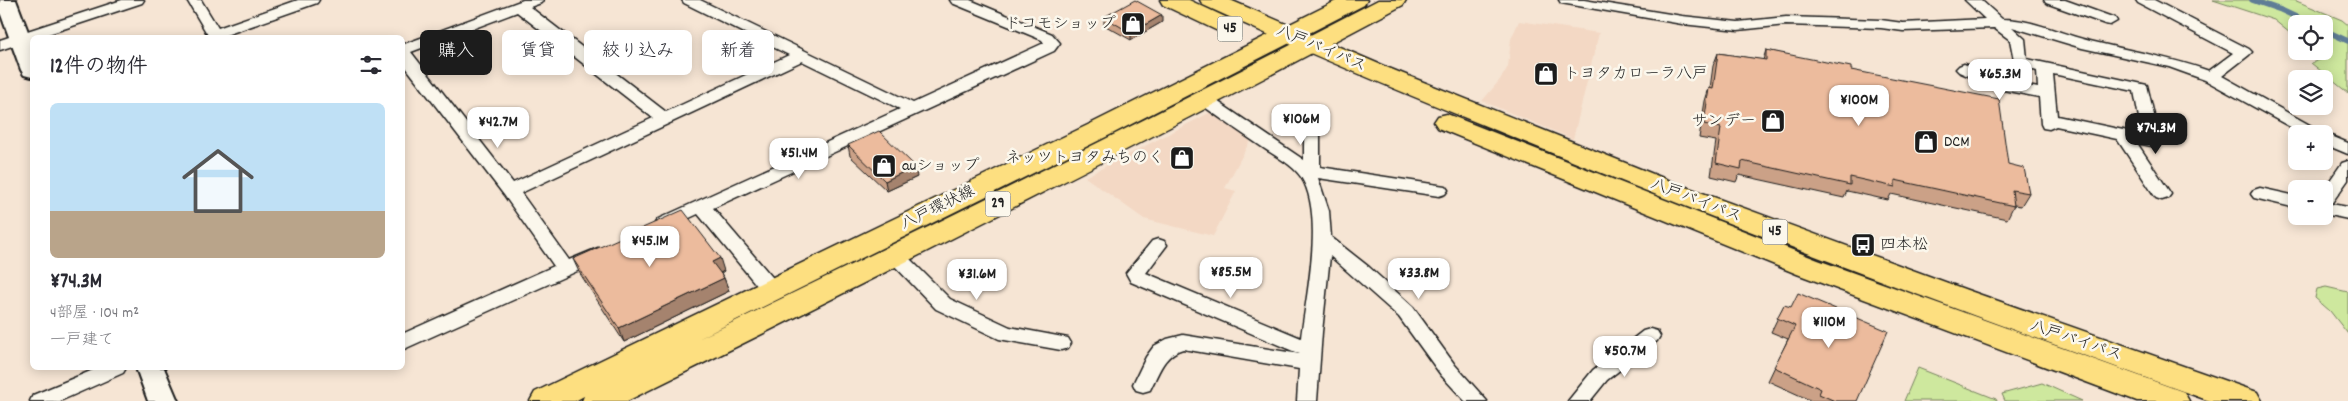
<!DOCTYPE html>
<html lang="ja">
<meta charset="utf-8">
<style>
:root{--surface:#fff;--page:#f2f2f3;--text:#2b2b33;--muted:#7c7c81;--line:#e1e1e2;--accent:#1c1c1c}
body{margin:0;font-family:Dekko,"Klee One",sans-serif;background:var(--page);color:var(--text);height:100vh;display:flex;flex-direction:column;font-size:19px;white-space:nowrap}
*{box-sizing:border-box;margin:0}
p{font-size:16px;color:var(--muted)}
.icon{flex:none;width:28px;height:28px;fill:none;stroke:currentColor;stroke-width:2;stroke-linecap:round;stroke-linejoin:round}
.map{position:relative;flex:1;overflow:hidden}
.drawer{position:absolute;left:30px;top:35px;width:375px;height:335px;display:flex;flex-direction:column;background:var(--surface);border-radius:8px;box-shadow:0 2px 12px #0003}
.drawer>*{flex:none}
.guide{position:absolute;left:420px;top:30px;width:475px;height:45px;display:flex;gap:10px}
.fabs{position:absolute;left:2288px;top:15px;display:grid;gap:10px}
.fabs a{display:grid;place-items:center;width:45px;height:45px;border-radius:8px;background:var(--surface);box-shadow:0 2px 12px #0003;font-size:25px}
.price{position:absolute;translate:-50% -42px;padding:0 11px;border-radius:10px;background:#fff;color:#222;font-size:16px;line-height:32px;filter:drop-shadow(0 1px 2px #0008)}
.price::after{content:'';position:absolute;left:50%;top:30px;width:15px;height:11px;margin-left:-8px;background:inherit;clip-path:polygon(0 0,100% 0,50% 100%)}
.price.active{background:var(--accent);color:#fff}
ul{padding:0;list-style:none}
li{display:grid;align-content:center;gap:10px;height:265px;padding:0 20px}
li+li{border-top:1px solid var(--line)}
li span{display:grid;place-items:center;height:155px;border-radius:8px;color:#555}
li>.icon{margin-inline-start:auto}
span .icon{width:90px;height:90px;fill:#fffc;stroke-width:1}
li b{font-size:21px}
h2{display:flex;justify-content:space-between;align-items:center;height:60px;padding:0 20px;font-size:21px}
.chip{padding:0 18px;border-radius:8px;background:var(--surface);box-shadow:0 2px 12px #0003;font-size:18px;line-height:45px}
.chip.active{background:var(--accent);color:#fff}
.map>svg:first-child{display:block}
</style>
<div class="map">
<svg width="2348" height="401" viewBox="0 0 2348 401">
<rect width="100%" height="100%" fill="#f6e5d4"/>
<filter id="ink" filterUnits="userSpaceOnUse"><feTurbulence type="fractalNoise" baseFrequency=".02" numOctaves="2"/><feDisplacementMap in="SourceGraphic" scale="10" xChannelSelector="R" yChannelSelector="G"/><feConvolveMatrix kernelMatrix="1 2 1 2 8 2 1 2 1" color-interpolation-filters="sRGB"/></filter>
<g filter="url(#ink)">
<g fill="#f3d8c4">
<polygon points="1519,21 1599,33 1573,139 1482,101 1499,81 1508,67 1511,39"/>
<polygon points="1213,111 1251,139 1225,188 1236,191 1213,236 1144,219 1085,177"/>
</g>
<g fill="#cee89e" stroke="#75825d">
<polygon points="2213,0 2294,0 2342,20 2348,25 2348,93 2311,63 2323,59 2313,51 2324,51 2324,24 2296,24 2296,38 2274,20"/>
<polygon points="2326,287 2348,292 2348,334 2330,311 2315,298 2317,289"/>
<polygon points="1918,368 1996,399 1997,401 1904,401"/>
<polygon points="2042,383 2082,401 2005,401 2002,394"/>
</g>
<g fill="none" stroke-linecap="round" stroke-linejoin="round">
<g stroke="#5f7d96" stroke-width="5.5">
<polyline points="2252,0 2281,10 2311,24"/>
<polyline points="2324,30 2348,41"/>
</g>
<defs>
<g id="street">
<polygon points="122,0 144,0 142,3 0,50 0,40"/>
<polygon points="187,0 201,0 218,28 298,0 319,0 317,3 223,36 224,38 209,37"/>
<path d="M523,0H543L541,3L530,7L666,112L789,55L684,3L682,0H700L913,103L1044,43L1042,40L952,3L950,0H970L1052,34L1060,43L1054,51L713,208L778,284L780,289L778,294L771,296L764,294L698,214L670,227L664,229L658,227L655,223L658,219L900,109L802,61L521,193L569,260L598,248L604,249L607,254L604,259L402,350V334L554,266L504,195L402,62V45ZM517,12L653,118L513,183L411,52Z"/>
<path d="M1559,0H1584L1682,16L1738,22L1786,17L1881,20L1903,23L1985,19L1965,0H1981L2002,19C2032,19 2061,34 2090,41C2130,51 2170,57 2209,71L2233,53L2138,3L2136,0H2154L2249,49L2252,52L2249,55L2222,76L2324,133L2348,143V154L2324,144V134H2303L2205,80L2169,67L2082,48L2012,27L2025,39L2027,59L2147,85L2160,141L2158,145L2152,146L2137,143L2171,194L2168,198L2162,200L2156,198L2117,139L2056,126L2049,129L2043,128L2041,124L2039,97L1998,89L1959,72L1956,69L1959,66L1964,64L2008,82L2038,88L2037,71L2015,65L2010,40L1994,28L1903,31L1881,28L1786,25L1738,30L1682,24L1561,3ZM2053,74L2134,91L2142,134L2057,116Z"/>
<polygon points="2044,0 2065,0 2115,18 2117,21 2110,25 2105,24 2046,3"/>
<path d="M1205,95L1211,97L1304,160V113L1306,109H1318L1320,113V167L1445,186L1448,190L1445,194L1439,196L1318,178L1329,211L1331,237L1369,267L1413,307L1455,365L1487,401H1465L1441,375L1399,317L1330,256L1322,332L1317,401H1297L1299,369L1183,349C1163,355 1159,373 1150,390L1143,392L1136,390L1133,384L1146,357L1154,346L1167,339L1183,335L1300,354L1131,282L1126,273L1152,241L1158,239L1164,241L1167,245L1146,273L1301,338C1306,296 1325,214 1301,177C1293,165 1277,157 1265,149C1243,134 1221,119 1199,103L1197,100L1199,97Z"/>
<polygon points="2348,161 2348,180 2331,204 2348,207 2348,219 2324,214 2324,189 2342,163"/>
<polygon points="2260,188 2296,196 2296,208 2254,198 2251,194 2254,190"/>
<polygon points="896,250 902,251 950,299 1010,327 1068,338 1071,343 1068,348 1061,350 999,339 936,309 890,261 887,256 890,251"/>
<polygon points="1650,329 1657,331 1660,336 1657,341 1607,380 1590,401 1568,401 1593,370 1643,331"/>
<polygon points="98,368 126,368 123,373 60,401 30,401 33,395"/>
</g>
<g id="secondary">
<polygon points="0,0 16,0 32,42 32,77 24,75 21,70 0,12"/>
<polygon points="136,368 164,368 178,401 148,401"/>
</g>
<path id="primary" d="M1338,0H1367L1364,5L1112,134L698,339C926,229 1153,117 1378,0H1406L1403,5C1147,141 888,272 627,401H582L584,396L575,401H530L535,392L1094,122Z"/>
<g id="highway">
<polygon points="1160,0 1189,0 1236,22 1240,27 1236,32 1228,34 1220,32 1163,5"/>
<path d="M1200,0H1230L1386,67L1678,184L1967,290L2257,392L2262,401H2210C1971,315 1733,228 1498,131C1399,91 1300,50 1203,5Z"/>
<polygon points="1447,114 1818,260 2184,392 2189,401 2137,401 1797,274 1438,128 1434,122 1438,116"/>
</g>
</defs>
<use href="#street" stroke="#1c1c1c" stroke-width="3"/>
<use href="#secondary" stroke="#1c1c1c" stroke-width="4"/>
<use href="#primary" stroke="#1c1c1c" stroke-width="3"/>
<use href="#highway" stroke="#1c1c1c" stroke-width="3"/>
<use href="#street" fill="#fbf7ec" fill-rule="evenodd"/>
<use href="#secondary" fill="#fbf7ec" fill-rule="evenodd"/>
<use href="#primary" fill="#fddf80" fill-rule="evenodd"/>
<use href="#highway" fill="#fddf80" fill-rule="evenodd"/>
</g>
<g fill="#cba187" stroke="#1c1c1c">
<polygon points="1104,17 1162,22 1131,40 1104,25"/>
<polygon points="1766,50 1851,70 2008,164 2029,193 2021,206 2014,205 2007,219 1891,194 1888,200 1847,191 1844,198 1739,175 1736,182 1711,176 1716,141 1699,138 1705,101 1709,88 1710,88 1713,66 1718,53 1763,60"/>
<polygon points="848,145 917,177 887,191 850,156"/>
<polygon points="573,259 724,271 721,273 724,278 729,291 624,342 579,272"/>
<polygon points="1784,305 1857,401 1812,401 1768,381 1788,339 1771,332"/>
</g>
<g fill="#a5836e" stroke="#1c1c1c">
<polygon points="1162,15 1162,22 1131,40 1131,33"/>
<polygon points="915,166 917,177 887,191 885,181"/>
<polygon points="720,258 724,271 716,275 712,262"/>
<polygon points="724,278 729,291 624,342 619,328"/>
</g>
<g fill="#ecbb9d" stroke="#1c1c1c">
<polygon points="1135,0 1162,15 1131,33 1104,17"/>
<polygon points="1766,50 1851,67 1851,70 1999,99 2008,164 2024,168 2029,193 2012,190 2014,206 1895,180 1895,187 1850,177 1850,185 1742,161 1741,169 1716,163 1721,128 1704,124 1709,88 1713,89 1718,53 1766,60"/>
<polygon points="879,131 915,166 885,181 848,145"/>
<polygon points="683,210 720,258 712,262 724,278 619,328 573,259"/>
<polygon points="1798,293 1888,331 1857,401 1835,401 1819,394 1821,389 1774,367 1795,326 1777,318 1784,305 1791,307"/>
</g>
</g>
<defs>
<symbol id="shop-square" viewBox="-11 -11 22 22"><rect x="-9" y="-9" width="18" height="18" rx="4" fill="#1c1c1c" stroke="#fbf7ec"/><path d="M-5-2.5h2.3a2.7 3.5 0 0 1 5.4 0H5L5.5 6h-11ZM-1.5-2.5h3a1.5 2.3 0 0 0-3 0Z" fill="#fff"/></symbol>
<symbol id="bus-square" viewBox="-11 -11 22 22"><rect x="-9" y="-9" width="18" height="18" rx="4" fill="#1c1c1c" stroke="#fbf7ec"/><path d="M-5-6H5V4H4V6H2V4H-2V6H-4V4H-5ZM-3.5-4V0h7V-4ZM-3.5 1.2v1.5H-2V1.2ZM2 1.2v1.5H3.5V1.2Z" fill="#fff"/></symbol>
</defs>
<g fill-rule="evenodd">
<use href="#shop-square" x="1119" y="10" width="28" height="28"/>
<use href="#shop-square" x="1532" y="60" width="28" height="28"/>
<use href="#shop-square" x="1759" y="107" width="28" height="28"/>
<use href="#shop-square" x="1912" y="128" width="28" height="28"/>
<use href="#shop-square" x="1168" y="144" width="28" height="28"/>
<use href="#shop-square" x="870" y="152" width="28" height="28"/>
<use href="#bus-square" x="1849" y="231" width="28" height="28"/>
</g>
<g text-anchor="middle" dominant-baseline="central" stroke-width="5" stroke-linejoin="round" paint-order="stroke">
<g fill="#fbf7ec" stroke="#5f5e5a" stroke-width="1">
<rect x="1217.5" y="16.5" width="25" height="25" rx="4"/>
<rect x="985.5" y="191.5" width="25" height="25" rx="4"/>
<rect x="1762.5" y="219.5" width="25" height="25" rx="4"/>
</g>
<g font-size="15" font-weight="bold" fill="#1c1c1c">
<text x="1230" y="29">45</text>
<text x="998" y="204">29</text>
<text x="1775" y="232">45</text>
</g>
<g font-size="16" fill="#1c1c1c" stroke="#fbf7ec" text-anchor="start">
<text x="1116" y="24" text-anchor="end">ドコモショップ</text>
<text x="1564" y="74">トヨタカローラ八戸</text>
<text x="1756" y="121" text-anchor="end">サンデー</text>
<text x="1944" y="142">DCM</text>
<text x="1164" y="158" text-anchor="end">ネッツトヨタみちのく</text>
<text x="902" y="166">auショップ</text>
<text x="1880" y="245">四本松</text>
</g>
<g font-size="16" fill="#1c1c1c" stroke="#fbf7ec">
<text transform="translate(1321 49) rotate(23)">八戸バイパス</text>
<text transform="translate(1696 201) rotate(21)">八戸バイパス</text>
<text transform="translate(938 208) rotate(-26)">八戸環状線</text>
<text transform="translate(2076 341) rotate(19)">八戸バイパス</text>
</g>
</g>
</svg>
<div class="fabs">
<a><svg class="icon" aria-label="locate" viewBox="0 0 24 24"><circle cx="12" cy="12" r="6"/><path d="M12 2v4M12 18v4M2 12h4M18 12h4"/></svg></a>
<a><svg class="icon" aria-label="layers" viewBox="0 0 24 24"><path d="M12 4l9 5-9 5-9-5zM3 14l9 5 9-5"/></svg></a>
<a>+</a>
<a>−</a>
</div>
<b class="price" style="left:2000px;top:101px">¥65.3M</b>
<b class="price" style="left:1859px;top:127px">¥100M</b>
<b class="price" style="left:1301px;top:146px">¥106M</b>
<b class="price" style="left:498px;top:149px">¥42.7M</b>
<b class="price active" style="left:2156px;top:155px">¥74.3M</b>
<b class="price" style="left:799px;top:180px">¥51.4M</b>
<b class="price" style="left:650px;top:268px">¥45.1M</b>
<b class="price" style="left:1231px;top:299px">¥85.5M</b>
<b class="price" style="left:1419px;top:300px">¥33.8M</b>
<b class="price" style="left:977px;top:301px">¥31.6M</b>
<b class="price" style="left:1829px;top:349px">¥110M</b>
<b class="price" style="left:1625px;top:378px">¥50.7M</b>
<div class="guide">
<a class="chip active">購入</a>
<a class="chip">賃貸</a>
<a class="chip">絞り込み</a>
<a class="chip">新着</a>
</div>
<section class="drawer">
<h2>12件の物件<svg class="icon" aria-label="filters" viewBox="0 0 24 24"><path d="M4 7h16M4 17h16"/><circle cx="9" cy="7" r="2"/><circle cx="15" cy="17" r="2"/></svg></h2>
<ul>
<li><span style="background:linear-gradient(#bfe0f5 70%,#b9a48a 0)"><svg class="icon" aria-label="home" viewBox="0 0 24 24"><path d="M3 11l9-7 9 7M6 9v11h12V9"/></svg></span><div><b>¥74.3M</b><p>4部屋 · 104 m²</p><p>一戸建て</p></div></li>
</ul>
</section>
</div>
